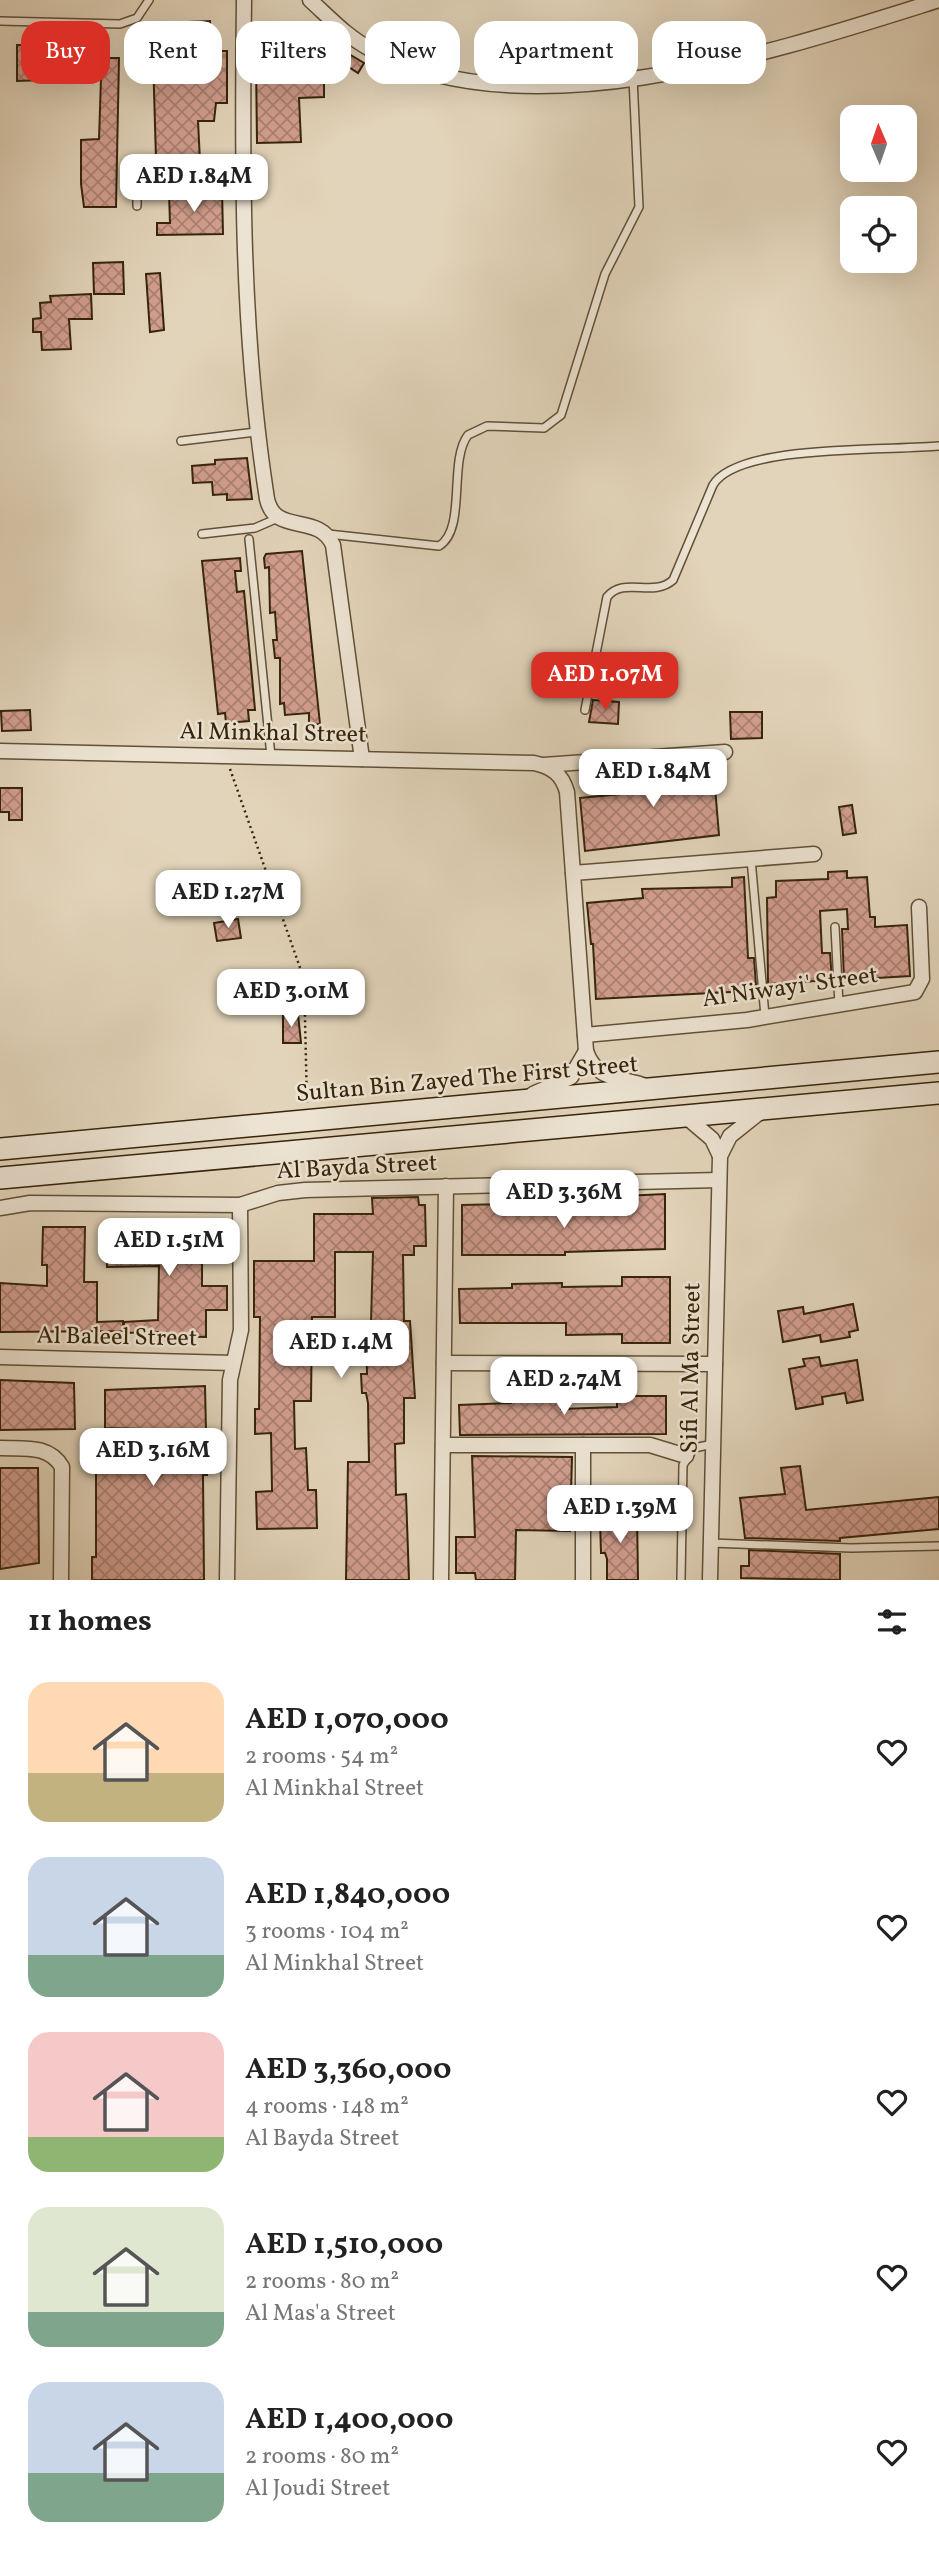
<!DOCTYPE html>
<meta charset="utf-8">
<style>
:root{--surface:#fff;--page:#f6f6f6;--text:#222;--muted:#767676;--accent:#d93025}
body{margin:0;font-family:Vollkorn,serif;background:var(--page);color:var(--text);height:100vh;display:flex;flex-direction:column;font-size:26px;white-space:nowrap}
*{box-sizing:border-box;margin:0}
p{font-size:23px;color:var(--muted)}
.icon{flex:none;width:38px;height:38px;fill:none;stroke:currentColor;stroke-width:2;stroke-linecap:round;stroke-linejoin:round}
.map{position:relative;height:1580px;overflow:hidden}
.details{display:flex;flex-direction:column;background:var(--surface);flex:1}
.details>*{flex:none}
.banner{position:absolute;left:21px;top:21px;width:898px;height:63px;display:flex;gap:14px}
.needle{width:46px;rotate:358deg}
.tools{position:absolute;left:840px;top:105px;display:grid;gap:14px}
.tools a{display:grid;place-items:center;width:77px;height:77px;border-radius:14px;background:var(--surface);box-shadow:0 7px 28px #0002;font-size:35px}
.price{position:absolute;translate:-50% -60px;padding:0 16px;border-radius:14px;background:#fff;color:#222;font-size:23px;line-height:46px;filter:drop-shadow(0 2px 4px #0008)}
.price::after{content:'';position:absolute;left:50%;top:42px;width:21px;height:16px;margin-left:-10px;background:inherit;clip-path:polygon(0 0,100% 0,50% 100%)}
.price.selected{background:var(--accent);color:#fff}
ul{padding:0;list-style:none}
li{display:flex;align-items:center;gap:21px;height:175px;padding:0 28px}
li span{display:grid;place-items:center;flex:none;width:196px;height:140px;border-radius:21px;color:#555}
li>.icon{margin-inline-start:auto}
span .icon{width:84px;height:84px;fill:#fffc;stroke-width:1}
li b{font-size:30px}
h2{display:flex;justify-content:space-between;align-items:center;height:84px;padding:0 28px;font-size:30px}
.pill{padding:0 24px;border-radius:21px;background:var(--surface);box-shadow:0 7px 28px #0002;font-size:24px;line-height:63px}
.pill.selected{background:var(--accent);color:#fff}
.map>svg:first-child{display:block}
</style>
<div class="map">
<svg width="939" height="1580" viewBox="0 0 939 1580">
<defs>
<pattern id="building-cross-hatch" width="8" height="8" patternUnits="userSpaceOnUse" patternTransform="scale(1.75)"><rect width="8" height="8" fill="#d29e8f"/><path d="M0 0l8 8M0 8l8-8" fill="none" stroke="#ab8173"/></pattern>
</defs>
<rect width="100%" height="100%" fill="#e2d4ba"/>
<filter id="stains"><feTurbulence type="fractalNoise" baseFrequency=".00286" numOctaves="4"/><feColorMatrix values="0 0 0 0 .2 0 0 0 0 .09 0 0 0 0 .02 0 0 0 .5 -.17"/></filter>
<radialGradient id="worn" r=".72"><stop offset=".6" stop-color="#630" stop-opacity="0"/><stop offset="1" stop-color="#630" stop-opacity=".3"/></radialGradient>
<g fill="url(#building-cross-hatch)" stroke="#36240b" stroke-width="2">
<polygon points="210,21 211,51 227,51 227,103 216,103 214,121 198,121 200,161 156,159 153,56 188,56 188,22"/>
<polygon points="17,45 49,45 49,55 100,55 100,58 119,58 116,207 84,207 81,184 81,140 99,139 101,78 17,81"/>
<polygon points="344,51 364,63 358,73 338,60"/>
<polygon points="324,60 324,97 299,98 301,142 257,143 256,61"/>
<polygon points="222,190 223,234 157,235 157,223 170,223 169,192"/>
<polygon points="123,262 124,294 94,294 93,263"/>
<polygon points="160,273 164,330 150,332 146,274"/>
<polygon points="91,294 92,319 69,319 71,349 42,350 41,332 33,332 33,319 41,318 40,303 51,302 50,296"/>
<polygon points="247,458 252,499 227,500 227,494 213,495 212,482 193,483 192,466 215,464 215,460"/>
<polygon points="302,551 320,724 309,725 309,713 285,715 284,703 280,704 280,658 275,658 273,640 277,640 275,612 270,613 269,567 265,568 264,558 266,554"/>
<polygon points="240,558 241,571 235,571 237,592 244,591 255,710 248,710 249,721 226,723 225,713 218,714 202,561"/>
<polygon points="593,700 619,702 618,724 589,722"/>
<polygon points="30,710 31,730 2,731 1,711"/>
<polygon points="730,712 762,712 762,738 731,739"/>
<polygon points="707,763 709,787 715,787 719,835 585,851 580,798 631,793 630,769"/>
<polygon points="0,788 22,788 22,820 9,820 9,812 0,812"/>
<polygon points="852,805 856,833 843,835 839,807"/>
<polygon points="847,871 847,878 867,877 870,917 875,917 875,927 907,925 910,976 844,980 842,929 848,929 847,909 820,911 822,953 830,953 832,980 768,984 767,898 776,897 776,881 828,879 828,872"/>
<polygon points="744,877 748,958 754,958 756,985 750,985 750,991 596,999 593,944 591,944 587,903 643,898 642,889 732,887 732,878"/>
<polygon points="238,919 241,938 217,941 214,923"/>
<polygon points="298,1014 301,1043 283,1043 283,1015"/>
<polygon points="665,1194 665,1249 565,1252 565,1255 462,1255 462,1205 507,1204 508,1214 620,1214 623,1196"/>
<polygon points="418,1197 419,1205 425,1205 426,1246 414,1246 414,1255 403,1255 404,1321 410,1321 415,1398 404,1398 404,1443 395,1444 396,1495 406,1494 409,1580 346,1580 348,1462 369,1462 368,1403 366,1393 362,1393 361,1374 367,1374 366,1322 371,1322 373,1252 335,1252 335,1317 312,1317 311,1401 294,1401 295,1449 306,1448 308,1490 316,1490 317,1528 257,1529 256,1492 272,1491 271,1433 255,1434 255,1409 259,1409 260,1317 254,1317 254,1261 314,1261 314,1214 373,1214 372,1198"/>
<polygon points="106,1225 118,1225 118,1233 141,1232 141,1226 171,1226 171,1232 194,1232 194,1226 206,1226 206,1238 202,1238 202,1286 227,1286 227,1310 206,1310 206,1337 157,1336 158,1332 124,1333 124,1322 158,1320 159,1266 107,1267"/>
<polygon points="43,1227 85,1227 84,1282 97,1282 97,1322 123,1321 123,1331 0,1332 0,1283 47,1286 47,1265 42,1265"/>
<polygon points="622,1277 670,1277 670,1343 622,1343 622,1334 566,1335 566,1323 460,1323 459,1289 512,1288 512,1284 562,1283 562,1287 622,1286"/>
<polygon points="853,1304 858,1330 849,1332 850,1337 821,1342 820,1335 783,1342 778,1311 803,1307 804,1314"/>
<polygon points="819,1357 821,1366 857,1360 863,1400 847,1403 845,1393 822,1397 823,1404 796,1409 789,1369 805,1366 803,1359"/>
<polygon points="0,1380 74,1383 75,1429 0,1430"/>
<polygon points="205,1386 207,1475 203,1475 204,1580 92,1580 92,1557 96,1557 96,1452 142,1451 142,1429 105,1428 105,1390"/>
<polygon points="561,1393 561,1409 617,1407 617,1396 666,1396 666,1434 460,1435 459,1405 511,1403 511,1394"/>
<polygon points="472,1456 572,1457 570,1531 516,1530 515,1580 476,1580 475,1573 456,1573 456,1537 475,1537"/>
<polygon points="800,1466 806,1510 939,1497 939,1529 840,1538 840,1541 745,1538 740,1498 785,1494 781,1468"/>
<polygon points="0,1468 38,1468 39,1563 0,1569"/>
<polygon points="604,1513 637,1513 638,1580 607,1580 607,1559 605,1553 601,1553 600,1520 605,1520"/>
<polygon points="749,1550 840,1554 840,1580 741,1578 741,1566 749,1566"/>
</g>
<g fill="none" stroke-linecap="round" stroke-linejoin="round">
<defs>
<g id="service">
<polyline points="0,21 120,24 137,18 149,0"/>
<polyline points="244,36 316,36"/>
<polyline points="137,206 137,183 145,173 242,175"/>
<polyline points="181,441 256,432"/>
<polyline points="202,534 255,528 278,518"/>
<path d="M328,534L439,546C467,529 448,461 468,435L487,426L544,428L561,415L605,274L639,207L633,78"/>
<polyline points="249,539 271,756"/>
<path d="M585,710L607,597C624,576 653,598 673,580L713,485C738,443 892,451 939,446"/>
<polyline points="751,859 765,1016"/>
<polyline points="835,927 839,1005"/>
<polyline points="711,1543 851,1548 939,1546"/>
<polyline points="681,1580 683,1465 694,1448 713,1444"/>
</g>
<g id="minor">
<path d="M244,0C242,168 241,333 267,499C275,536 318,512 333,545L362,759"/>
<path d="M310,0C330,18 347,37 372,50C528,135 780,50 939,0"/>
<path d="M0,751L534,763C552,767 562,774 567,792L586,1051C596,1081 621,1077 646,1086"/>
<polyline points="544,765 725,752"/>
<polyline points="573,873 814,854"/>
<polyline points="585,1035 747,1020 915,992 922,979 919,907"/>
<polyline points="533,1094 571,1077 586,1051"/>
<polyline points="685,1116 712,1139 720,1156"/>
<polyline points="0,1208 30,1203 240,1205 278,1193 305,1190 719,1180"/>
<polyline points="0,1357 233,1363"/>
<polyline points="444,1363 715,1364"/>
<polyline points="443,1445 650,1445 686,1456"/>
<polyline points="583,1445 583,1580"/>
<path d="M0,1448C23,1449 49,1444 62,1467L61,1580"/>
<polyline points="227,1580 230,1380 241,1330 240,1205"/>
<polyline points="441,1580 446,1186"/>
<polyline points="710,1580 720,1156 730,1136 764,1109"/>
</g>
<g id="secondary">
<polyline points="0,1149 939,1062"/>
<polyline points="0,1178 939,1093"/>
</g>
</defs>
<use href="#service" stroke="#615037" stroke-width="10"/>
<use href="#minor" stroke="#615037" stroke-width="17"/>
<use href="#secondary" stroke="#36240b" stroke-width="24"/>
<polyline stroke="#36240b" stroke-width="2.5" stroke-dasharray="2 3.5" stroke-linecap="butt" points="230,769 304,979 307,1103"/>
<use href="#service" stroke="#ece3d2" stroke-width="7"/>
<use href="#minor" stroke="#ece3d2" stroke-width="14"/>
<use href="#secondary" stroke="#ece3d2" stroke-width="21"/>
</g>
<g text-anchor="middle" dominant-baseline="central" stroke-width="5" stroke-linejoin="round" paint-order="stroke">
<g font-size="24" fill="#36240b" stroke="#ece3d2">
<text transform="translate(273 734) rotate(1)">Al Minkhal Street</text>
<text transform="translate(790 988) rotate(-8)">Al Niwayi' Street</text>
<text transform="translate(467 1080) rotate(-5)">Sultan Bin Zayed The First Street</text>
<text transform="translate(357 1168) rotate(-3)">Al Bayda Street</text>
<text transform="translate(117 1338) rotate(1)">Al Baleel Street</text>
<text transform="translate(692 1368) rotate(-89)">Sifi Al Ma Street</text>
</g>
</g>
<rect width="100%" height="100%" filter="url(#stains)"/>
<rect width="100%" height="100%" fill="url(#worn)"/>
</svg>
<div class="tools">
<a><svg class="needle" viewBox="-14 -14 28 28"><path d="M0-13l5 13h-10z" fill="#e53935"/><path d="M0 13l5-13h-10z" fill="#767676"/></svg></a>
<a><svg class="icon" aria-label="locate" viewBox="0 0 24 24"><circle cx="12" cy="12" r="6"/><path d="M12 2v4M12 18v4M2 12h4M18 12h4"/></svg></a>
</div>
<b class="price" style="left:194px;top:214px">AED 1.84M</b>
<b class="price selected" style="left:605px;top:712px">AED 1.07M</b>
<b class="price" style="left:653px;top:809px">AED 1.84M</b>
<b class="price" style="left:228px;top:930px">AED 1.27M</b>
<b class="price" style="left:291px;top:1029px">AED 3.01M</b>
<b class="price" style="left:564px;top:1230px">AED 3.36M</b>
<b class="price" style="left:169px;top:1278px">AED 1.51M</b>
<b class="price" style="left:341px;top:1380px">AED 1.4M</b>
<b class="price" style="left:564px;top:1417px">AED 2.74M</b>
<b class="price" style="left:153px;top:1488px">AED 3.16M</b>
<b class="price" style="left:620px;top:1545px">AED 1.39M</b>
<div class="banner">
<a class="pill selected">Buy</a>
<a class="pill">Rent</a>
<a class="pill">Filters</a>
<a class="pill">New</a>
<a class="pill">Apartment</a>
<a class="pill">House</a>
</div>
</div>
<section class="details">
<h2>11 homes<svg class="icon" aria-label="filters" viewBox="0 0 24 24"><path d="M4 7h16M4 17h16"/><circle cx="9" cy="7" r="2"/><circle cx="15" cy="17" r="2"/></svg></h2>
<ul>
<li><span style="background:linear-gradient(#ffd9b3 65%,#c2b280 0)"><svg class="icon" aria-label="home" viewBox="0 0 24 24"><path d="M3 11l9-7 9 7M6 9v11h12V9"/></svg></span><div><b>AED 1,070,000</b><p>2 rooms · 54 m²</p><p>Al Minkhal Street</p></div><svg class="icon" aria-label="heart" viewBox="0 0 24 24"><path d="M12 20l-8-8c-3-5 5-10 8-4 3-6 11-1 8 4z"/></svg></li>
<li><span style="background:linear-gradient(#c9d6e8 70%,#7fa58c 0)"><svg class="icon" aria-label="home" viewBox="0 0 24 24"><path d="M3 11l9-7 9 7M6 9v11h12V9"/></svg></span><div><b>AED 1,840,000</b><p>3 rooms · 104 m²</p><p>Al Minkhal Street</p></div><svg class="icon" aria-label="heart" viewBox="0 0 24 24"><path d="M12 20l-8-8c-3-5 5-10 8-4 3-6 11-1 8 4z"/></svg></li>
<li><span style="background:linear-gradient(#f6c9c9 75%,#8fb573 0)"><svg class="icon" aria-label="home" viewBox="0 0 24 24"><path d="M3 11l9-7 9 7M6 9v11h12V9"/></svg></span><div><b>AED 3,360,000</b><p>4 rooms · 148 m²</p><p>Al Bayda Street</p></div><svg class="icon" aria-label="heart" viewBox="0 0 24 24"><path d="M12 20l-8-8c-3-5 5-10 8-4 3-6 11-1 8 4z"/></svg></li>
<li><span style="background:linear-gradient(#dfe7d0 75%,#7fa58c 0)"><svg class="icon" aria-label="home" viewBox="0 0 24 24"><path d="M3 11l9-7 9 7M6 9v11h12V9"/></svg></span><div><b>AED 1,510,000</b><p>2 rooms · 80 m²</p><p>Al Mas'a Street</p></div><svg class="icon" aria-label="heart" viewBox="0 0 24 24"><path d="M12 20l-8-8c-3-5 5-10 8-4 3-6 11-1 8 4z"/></svg></li>
<li><span style="background:linear-gradient(#c9d6e8 65%,#7fa58c 0)"><svg class="icon" aria-label="home" viewBox="0 0 24 24"><path d="M3 11l9-7 9 7M6 9v11h12V9"/></svg></span><div><b>AED 1,400,000</b><p>2 rooms · 80 m²</p><p>Al Joudi Street</p></div><svg class="icon" aria-label="heart" viewBox="0 0 24 24"><path d="M12 20l-8-8c-3-5 5-10 8-4 3-6 11-1 8 4z"/></svg></li>
</ul>
</section>
